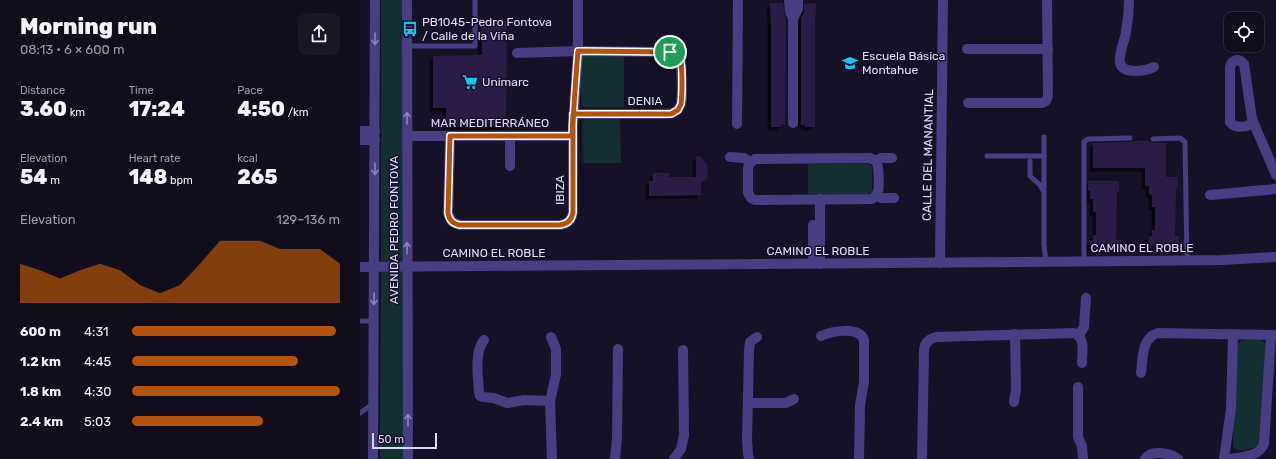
<!DOCTYPE html>
<meta charset="utf-8">
<style>
body{margin:0;font-family:Rubik,sans-serif;background:#1a1626;color:#f1f3f6;height:100vh;display:flex;flex-direction:column;font-size:15px;white-space:nowrap}
*{box-sizing:border-box;margin:0}
p{font-size:13px;color:#9c9ca4}
.icon{flex:none;width:22px;height:22px;fill:none;stroke:currentColor;stroke-width:2;stroke-linecap:round;stroke-linejoin:round}
.map{position:relative;flex:1;overflow:hidden}
.sheet{display:flex;flex-direction:column;background:#110d1d;width:360px}
.sheet>*{flex:none}
.fabs{position:absolute;left:864px;top:12px;display:grid;gap:8px}
.fabs a{display:grid;place-items:center;width:40px;height:40px;border-radius:8px;background:#110d1d;box-shadow:0 2px 10px #0003,0 0 0 1px #302d3b;font-size:20px}
.scale{position:absolute;left:12px;bottom:10px;width:65px;box-sizing:border-box;padding-left:4px;border:2px solid #e0d9fd;border-top:0;font-size:11px;line-height:14px;white-space:nowrap;color:#e0d9fd;-webkit-text-stroke:3px #171127;paint-order:stroke}
.pin{position:absolute;display:grid;place-items:center;width:34px;height:34px;color:#fff;margin:-17px;border:2px solid #fff;border-radius:50%;box-shadow:0 1px 4px #0007}
.round{display:grid;place-items:center;flex:none;width:42px;height:42px;border-radius:8px;background:#1a1626}
.headline{display:flex;align-items:center;justify-content:space-between;height:68px;padding:0 20px}
h1{font-size:22px;font-weight:800;line-height:30px}
.figures{display:grid;grid-template-columns:repeat(3,1fr);gap:6px;height:68px;padding:4px 20px}
.figures div{display:grid;align-content:center}
.figures b{font-size:20px;font-weight:800}
.figures small{font-size:11px;font-weight:400}
.figures p{font-size:11px}
.chart{height:112px;padding:8px 20px}
.chart p{display:flex;justify-content:space-between}
.chart svg{width:100%;height:72px;margin-top:4px;fill:#b45309;opacity:.7}
ul{padding:0 20px;list-style:none;font-size:13px}
li{display:grid;grid-template-columns:64px 48px 1fr;align-items:center;height:30px}
li i{height:10px;border-radius:5px;background:#b45309}
main{display:flex;flex:1;min-height:0}
.map>svg:first-child{display:block}
</style>
<main>
<section class="sheet">
<div class="headline"><div><h1>Morning run</h1><p>08:13 · 6 × 600 m</p></div><a class="round"><svg class="icon" aria-label="share" viewBox="0 0 24 24"><path d="M12 15V3M7 8l5-5 5 5M5 13v7h14v-7"/></svg></a></div>
<div class="figures">
<div><p>Distance</p><b>3.60<small> km</small></b></div>
<div><p>Time</p><b>17:24</b></div>
<div><p>Pace</p><b>4:50<small> /km</small></b></div>
</div>
<div class="figures">
<div><p>Elevation</p><b>54<small> m</small></b></div>
<div><p>Heart rate</p><b>148<small> bpm</small></b></div>
<div><p>kcal</p><b>265</b></div>
</div>
<div class="chart"><p><span>Elevation</span>129–136 m</p>
<svg viewBox="0 0 160 44" preserveAspectRatio="none"><path d="M0 44V20L10 24L20 29L30 24L40 20L50 24L60 33L70 38L80 33L90 20L100 6L110 6L120 6L130 11L140 11L150 11L160 20V44z"/></svg>
</div>
<ul>
<li><b>600 m</b>4:31<i style="width:98%"></i></li>
<li><b>1.2 km</b>4:45<i style="width:80%"></i></li>
<li><b>1.8 km</b>4:30<i style="width:100%"></i></li>
<li><b>2.4 km</b>5:03<i style="width:63%"></i></li>
</ul>
</section>
<div class="map">
<svg width="916" height="459" viewBox="0 0 916 459">
<defs>
<filter id="shadow"><feDropShadow dx="-3.5" dy="3.5" stdDeviation="0" flood-color="#0009"/></filter>
</defs>
<rect width="100%" height="100%" fill="#171127"/>
<g fill="#142f31">
<polygon points="21,0 44,0 45,262 21,263"/>
<rect x="221" y="55" width="43" height="52"/>
<polygon points="260,118 261,163 223,163 222,122 226,119"/>
<polygon points="448,164 509,164 512,167 512,191 508,194 448,194"/>
<polygon points="45,271 45,459 20,459 21,272"/>
<path d="M884,340H901L906,344L902,434C901,437 901,441 899,443C895,450 880,452 874,448L873,445L877,347L879,342Z"/>
</g>
<g fill="#2a1e47" filter="url(#shadow)">
<polygon points="410,3 423,3 424,13 426,18 425,124 421,125 421,127 411,127 411,26"/>
<polygon points="456,3 455,25 455,127 445,127 445,125 441,125 441,18 444,12 444,4"/>
<polygon points="121,21 147,21 146,126 86,126 86,108 73,108 73,56 122,55"/>
<polygon points="773,141 789,141 793,143 806,143 806,177 818,177 818,188 816,188 815,236 819,236 819,246 788,245 789,236 792,236 792,230 795,230 795,207 792,207 792,195 789,194 789,186 785,186 785,168 733,168 733,143 770,142"/>
<polygon points="336,156 340,156 347,165 348,178 341,183 341,195 289,196 289,181 293,181 293,173 309,173 309,177 336,177"/>
<polygon points="728,181 759,181 759,192 757,192 756,240 761,240 761,250 730,250 730,241 733,241 733,235 736,235 736,212 733,212 733,199 730,199 730,191 728,191"/>
</g>
<g fill="none" stroke-linecap="round" stroke-linejoin="round">
<g stroke="#473e84" stroke-width="5">
<polyline points="47,46 115,46 115,0"/>
<polyline points="684,137 684,245 686,262"/>
<polyline points="793,139 820,138 825,142 827,261"/>
<polyline points="627,156 684,156"/>
<polyline points="670,161 670,176 680,185 684,192"/>
<polyline points="724,261 724,142 728,139 770,138"/>
<polyline points="0,321 14,321"/>
<polyline points="0,413 13,404"/>
</g>
<g stroke="#473e84" stroke-width="10">
<polyline points="429,0 430,12 433,18"/>
<path d="M769,0C769,11 768,21 766,32C765,40 758,55 760,63C763,75 786,71 794,67"/>
<polyline points="607,49 688,49"/>
<path d="M157,53L218,51L310,52C316,53 320,56 321,62C321,72 324,99 320,106C317,112 313,114 307,114H213"/>
<polyline points="608,103 682,103 686,101 688,96 687,0"/>
<polyline points="433,123 433,18 438,9 438,0"/>
<polyline points="377,124 378,0"/>
<path d="M894,124C886,126 876,130 870,122V67C872,59 879,58 884,64L892,119L916,175"/>
<polyline points="0,131 15,131"/>
<polyline points="47,136 212,136"/>
<path d="M90,136L88,213L92,222L100,225H200C208,224 212,220 213,212V125L218,51V0"/>
<polyline points="150,136 150,166"/>
<polyline points="0,140 15,140"/>
<polyline points="370,157 384,158 391,162"/>
<path d="M510,158L516,161C519,166 520,189 517,194C515,197 514,197 512,199L395,200L391,198L388,193V169L389,164L395,159Z"/>
<polyline points="516,161 521,158 532,158"/>
<polyline points="516,195 521,198 534,198"/>
<polyline points="850,195 916,189"/>
<polyline points="460,199 460,264"/>
<polyline points="453,225 453,264"/>
<polyline points="580,263 583,0"/>
<polyline points="0,267 776,261 862,260 916,257"/>
<polyline points="719,335 724,327 726,298"/>
<path d="M461,336C472,331 499,326 504,340V382L500,405L499,459"/>
<polyline points="191,337 196,349 196,375 190,401 192,459"/>
<path d="M124,340C114,352 118,377 119,392L120,396L123,397L134,398L147,403L164,400L190,401"/>
<path d="M781,373C783,359 781,338 798,333L916,335"/>
<polyline points="718,387 718,437 722,446 723,459"/>
<polyline points="654,402 656,389 655,334"/>
<polyline points="388,403 426,403 434,399"/>
<polyline points="255,459 257,438 258,349"/>
<polyline points="314,459 321,449 324,435 323,350"/>
<polyline points="389,459 388,454 387,440 389,350 390,342 397,337"/>
<path d="M562,459L564,351C564,343 569,339 576,337L714,333C726,338 722,352 722,363"/>
<path d="M785,459C791,449 810,453 818,459"/>
<polyline points="864,459 871,409 873,335"/>
<path d="M869,459C882,457 898,457 904,444L911,335"/>
</g>
<g stroke="#473e84" stroke-width="10">
<polyline points="47,0 48,459"/>
<polyline points="13,459 15,0"/>
</g>
</g>
<defs><path id="oneway-shaft" d="M-6 0H5M1.5-3L5.5 0L1.5 3" fill="none" stroke-width="1.6" stroke-linecap="round" stroke-linejoin="round"/></defs>
<g stroke="#8c84ba">
<use href="#oneway-shaft" transform="translate(15 39) rotate(90)"/>
<use href="#oneway-shaft" transform="translate(47 118) rotate(-90)"/>
<use href="#oneway-shaft" transform="translate(15 169) rotate(90)"/>
<use href="#oneway-shaft" transform="translate(47 248) rotate(-90)"/>
<use href="#oneway-shaft" transform="translate(14 299) rotate(91)"/>
<use href="#oneway-shaft" transform="translate(48 420) rotate(-90)"/>
</g>
<g fill="none" stroke-linecap="round" stroke-linejoin="round">
<defs>
<path id="route" d="M310,52L218,51C216,76 214,101 213,125V212C212,220 208,224 200,225H100C93,224 89,220 88,213L90,136H212L213,114H311L318,110L321,104C322,97 323,65 320,59C318,54 314,53 310,52"/>
</defs>
<use href="#route" stroke="#fff" stroke-width="8"/>
<use href="#route" stroke="#b45309" stroke-width="5"/>
</g>
<defs>
<symbol id="bus-bare" viewBox="-9 -9 18 18"><path d="M-5-6H5V4H4V6H2V4H-2V6H-4V4H-5ZM-3.5-4V0h7V-4ZM-3.5 1.2v1.5H-2V1.2ZM2 1.2v1.5H3.5V1.2Z" fill="#0dcaf5" stroke="#171127" stroke-width="2.5" paint-order="stroke"/></symbol>
<symbol id="school-bare" viewBox="-9 -9 18 18"><path d="M0-5L7-2L0 1L-7-2ZM-4 1L0 2.5L4 1V4Q0 6-4 4Z" fill="#0dcaf5" stroke="#171127" stroke-width="2.5" paint-order="stroke"/></symbol>
<symbol id="supermarket-bare" viewBox="-9 -9 18 18"><path d="M-6-5.5h2.5l.6 2H6L4.5 2H-2.5L-4.4-4H-6ZM-1.5 3.2a1.3 1.3 0 1 0 .1 0ZM3 3.2a1.3 1.3 0 1 0 .1 0Z" fill="#0dcaf5" stroke="#171127" stroke-width="2.5" paint-order="stroke"/></symbol>
</defs>
<g fill-rule="evenodd">
<use href="#bus-bare" x="39" y="18" width="22" height="22"/>
<use href="#school-bare" x="479" y="52" width="22" height="22"/>
<use href="#supermarket-bare" x="99" y="71" width="22" height="22"/>
</g>
<g text-anchor="middle" stroke-width="3" stroke-linejoin="round" paint-order="stroke">
<g font-size="12" fill="#e0d9fd" stroke="#171127" text-anchor="start">
<text x="62" y="26">PB1045-Pedro Fontova<tspan x="62" dy="14">/ Calle de la Viña</tspan></text>
<text x="502" y="60">Escuela Básica<tspan x="502" dy="14">Montahue</tspan></text>
<text x="122" y="86">Unimarc</text>
</g>
<g font-size="12" fill="#e0d9fd" stroke="#171127">
<text x="285" y="105">DENIA</text>
<text x="130" y="127">MAR MEDITERRÁNEO</text>
<text transform="translate(568 155) rotate(-89)" y="4">CALLE DEL MANANTIAL</text>
<text transform="translate(200 190) rotate(-90)" y="4">IBIZA</text>
<text transform="translate(34 230) rotate(-90)" y="4">AVENIDA PEDRO FONTOVA</text>
<text x="782" y="252">CAMINO EL ROBLE</text>
<text x="458" y="255">CAMINO EL ROBLE</text>
<text x="134" y="257">CAMINO EL ROBLE</text>
</g>
</g>
</svg>
<div class="fabs">
<a><svg class="icon" aria-label="locate" viewBox="0 0 24 24"><circle cx="12" cy="12" r="6"/><path d="M12 2v4M12 18v4M2 12h4M18 12h4"/></svg></a>
</div>
<div class="scale">50 m</div>
<div class="pin" style="left:310px;top:52px;background:#1e9e55"><svg class="icon" aria-label="arrive" viewBox="0 0 24 24"><path d="M6 21V4h12l-3 4 3 4H6"/></svg></div>
</div>
</main>
